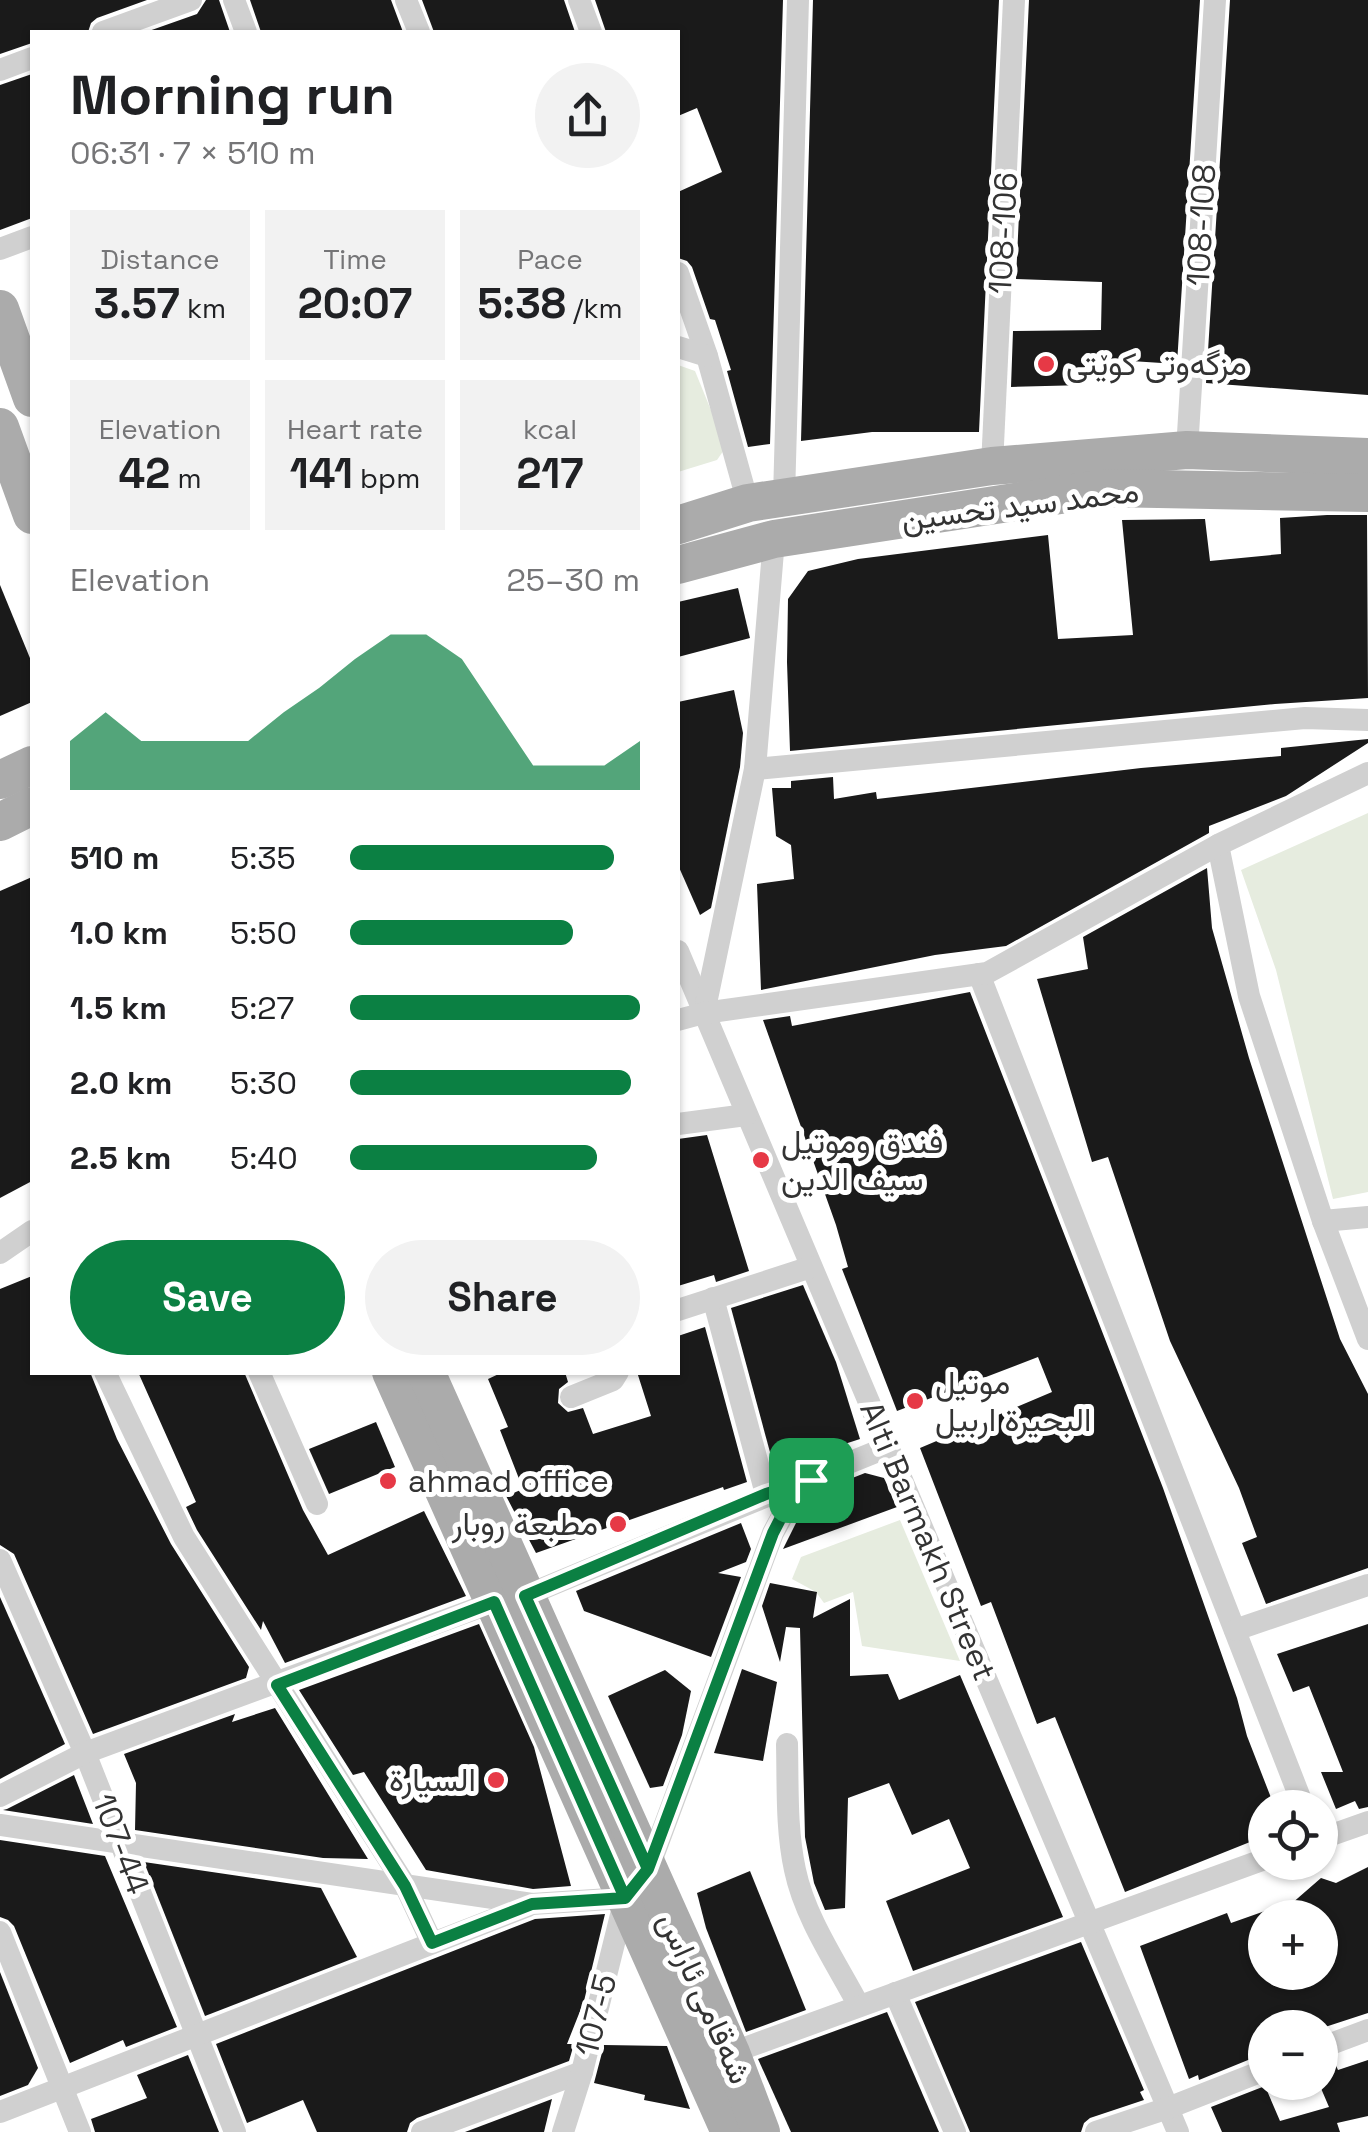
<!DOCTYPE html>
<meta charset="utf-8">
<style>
body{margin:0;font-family:"Space Grotesk",Vazirmatn,sans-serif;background:#f2f2f2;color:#202124;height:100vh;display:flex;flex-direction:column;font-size:38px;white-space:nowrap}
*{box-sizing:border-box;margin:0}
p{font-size:32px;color:#757577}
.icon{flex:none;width:55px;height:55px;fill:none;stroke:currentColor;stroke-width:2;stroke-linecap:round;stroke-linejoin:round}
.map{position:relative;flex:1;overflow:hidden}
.drawer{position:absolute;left:30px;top:30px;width:650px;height:1345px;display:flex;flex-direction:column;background:#fff;border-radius:0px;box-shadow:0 2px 8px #0004}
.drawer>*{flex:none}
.buttons{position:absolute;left:1248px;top:1790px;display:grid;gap:20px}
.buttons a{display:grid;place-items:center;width:90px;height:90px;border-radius:50%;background:#fff;box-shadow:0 2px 8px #0004;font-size:50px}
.pin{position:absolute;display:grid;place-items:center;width:85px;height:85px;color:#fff;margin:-42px;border-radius:20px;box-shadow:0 5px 15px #0006}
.round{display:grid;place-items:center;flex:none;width:105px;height:105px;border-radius:52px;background:#f2f2f2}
.headline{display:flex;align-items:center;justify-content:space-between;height:170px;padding:0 40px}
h1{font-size:55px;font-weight:700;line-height:75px}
.metrics{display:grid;grid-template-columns:repeat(3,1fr);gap:15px;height:170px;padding:10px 40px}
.metrics div{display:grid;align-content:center;border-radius:0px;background:#f2f2f2;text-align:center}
.metrics b{font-size:42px;font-weight:700}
.metrics small{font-size:28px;font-weight:400}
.metrics p{font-size:28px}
.chart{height:280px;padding:20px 40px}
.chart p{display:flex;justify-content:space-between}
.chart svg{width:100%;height:180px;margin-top:10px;fill:#0b8043;opacity:.7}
.action{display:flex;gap:20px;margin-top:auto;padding:20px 40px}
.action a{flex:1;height:115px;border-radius:60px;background:#0b8043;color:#fff;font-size:40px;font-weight:700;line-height:115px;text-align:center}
.action a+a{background:#f2f2f2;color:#202124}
ul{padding:0 40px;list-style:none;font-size:32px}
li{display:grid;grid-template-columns:160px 120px 1fr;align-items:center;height:75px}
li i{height:25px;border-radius:12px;background:#0b8043}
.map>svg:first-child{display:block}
</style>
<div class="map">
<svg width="1368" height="2132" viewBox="0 0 1368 2132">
<rect width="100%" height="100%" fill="#fff"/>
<g fill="#e6ecdf">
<polygon points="678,365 695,371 726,447 717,460 678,472"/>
<polygon points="1368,813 1368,1192 1333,1199 1276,970 1241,870"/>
<polygon points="900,1520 960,1661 862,1646 853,1592 824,1603 816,1592 792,1579 801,1557"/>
</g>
<g fill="#1a1a1a">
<polygon points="0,0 147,0 97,18 91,23 88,32 32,32 32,43 0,54"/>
<polygon points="206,0 219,0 230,32 146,32 197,14"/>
<polygon points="250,0 391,0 403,32 261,32"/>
<polygon points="422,0 564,0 575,32 434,32"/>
<polygon points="595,0 783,0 770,444 748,447 727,371 731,370 715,320 710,319 692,267 687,261 678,258 678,192 722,172 697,108 678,116 678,32 606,32"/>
<polygon points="813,0 999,0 979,432 872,432 801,441"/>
<polygon points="1029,0 1200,0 1177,364 1085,358 1085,385 1011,387 1013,331 1101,330 1102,282 1016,279"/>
<polygon points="1230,0 1368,0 1368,395 1206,383"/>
<polygon points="32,74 32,218 0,230 0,85"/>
<polygon points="1327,515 1367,515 1368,698 1275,704 790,751 787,662 788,599 808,571 858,559 1048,535 1058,639 1133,635 1122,520 1205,519 1210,561 1281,554 1280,518"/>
<polygon points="0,585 32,663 32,702 0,716"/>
<polygon points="738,588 750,638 678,657 678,602"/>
<polygon points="734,690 743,733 740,767 711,908 700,915 678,865 678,702"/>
<polygon points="1368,739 1368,743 1286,796 1209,826 1209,833 1006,946 935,955 761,990 757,884 794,879 791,845 776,836 772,788 791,788 791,781 833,777 834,799 876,792 877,799 1141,768 1281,756 1281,748"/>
<polygon points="1207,868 1212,928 1249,1058 1340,1339 1368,1394 1368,1568 1266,1604 1242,1543 1257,1537 1239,1488 1170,1341 1108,1157 1092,1162 1037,979 1088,969 1083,937"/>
<polygon points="32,877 32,1181 0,1198 0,891"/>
<polygon points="970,992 1163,1488 1237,1698 1247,1736 1275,1808 1265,1808 1265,1836 1125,1892 1055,1717 1037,1724 991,1602 981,1606 920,1448 1052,1392 1038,1357 897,1411 842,1269 848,1267 836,1225 763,1020 790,1016 792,1026"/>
<polygon points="707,1135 749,1271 716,1282 714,1275 678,1286 678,1139"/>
<polygon points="32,1276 32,1372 90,1372 117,1439 171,1544 249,1667 246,1678 93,1734 14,1554 0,1545 0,1289"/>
<polygon points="803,1285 836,1362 860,1439 774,1467 731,1308"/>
<polygon points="705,1327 747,1482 724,1490 723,1487 536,1553 506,1496 523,1489 500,1430 508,1427 488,1379 503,1372 565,1372 568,1382 559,1389 558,1403 568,1412 583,1408 593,1434 651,1416 637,1372 678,1372 678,1336"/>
<polygon points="138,1372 244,1372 303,1510 328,1555 424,1511 466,1596 285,1663 263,1621 261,1630 197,1530 186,1507 196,1502"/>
<polygon points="376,1422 395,1467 329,1494 309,1449"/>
<polygon points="865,1473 884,1478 897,1507 783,1549 803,1509 822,1490"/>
<polygon points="741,1523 751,1549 746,1562 718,1573 741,1577 711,1657 584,1611 576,1591"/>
<polygon points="770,1583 817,1592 813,1618 850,1599 850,1676 888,1674 899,1700 960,1675 1063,1917 913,1971 886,1901 970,1868 949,1819 912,1835 889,1783 848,1798 845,1908 825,1910 814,1883 805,1837 800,1628 786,1627 780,1662 762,1606"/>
<polygon points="0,1597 65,1744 0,1779"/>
<polygon points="479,1624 534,1747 571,1886 533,1889 426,1870 364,1772 353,1775 299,1690"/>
<polygon points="1368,1624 1368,1807 1359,1809 1355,1801 1336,1809 1321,1772 1343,1772 1309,1686 1293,1692 1277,1654"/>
<polygon points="742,1669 777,1682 763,1761 714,1753"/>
<polygon points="665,1670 691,1691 682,1735 663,1786 650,1788 608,1696"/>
<polygon points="275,1708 368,1859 323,1858 135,1830 136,1783 124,1754 235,1714 232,1722"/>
<polygon points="74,1775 93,1824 3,1810 7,1809"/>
<polygon points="0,1840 105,1856 177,2027 126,2047 123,2040 70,2063 14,1926 8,1920 0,1917"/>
<polygon points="144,1862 321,1888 357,1957 205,2016"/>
<polygon points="1368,1867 1368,2013 1322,2028 1265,2028 1265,2050 1252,2055 1253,2058 1199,2080 1198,2075 1189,2079 1140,1946 1227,1913 1231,1923 1265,1911 1265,1972 1320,1972 1320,1918 1275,1918 1321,1878 1336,1883"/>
<polygon points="750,1871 806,2010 746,2032 706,1928 697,1893"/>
<polygon points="605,1914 584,2001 567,2044 574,2044 569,2061 417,2118 410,2123 407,2132 317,2132 303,2100 247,2123 216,2044 535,1919"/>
<polygon points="1081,1942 1144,2090 1140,2092 1144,2100 1090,2118 1084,2123 1081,2132 970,2132 915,2002"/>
<polygon points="0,1972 38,2068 28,2085 0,2096"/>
<polygon points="887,2012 939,2132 791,2132 758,2059"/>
<polygon points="604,2045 667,2046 690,2109 644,2100 645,2095 594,2083"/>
<polygon points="188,2055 219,2132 95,2132 91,2119 147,2098 137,2075"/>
<polygon points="1333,2059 1338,2070 1368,2060 1368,2116 1337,2123 1340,2132 1222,2132 1211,2107 1265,2086 1280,2121 1329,2107 1320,2086 1320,2063"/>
<polygon points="552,2099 544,2132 465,2132"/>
</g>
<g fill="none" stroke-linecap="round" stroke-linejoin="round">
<g stroke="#d0d0d0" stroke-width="22">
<polyline points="234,0 246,32"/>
<polyline points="406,0 419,32"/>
<polyline points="579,0 591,32"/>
<polyline points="103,32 191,0"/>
<polyline points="0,70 32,58"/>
<polyline points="0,249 32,237"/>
<polyline points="678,273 707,356 748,503"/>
<polyline points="678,347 707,356"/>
<polyline points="1187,450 1215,0"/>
<polyline points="992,466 1014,0"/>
<polyline points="784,497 798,0"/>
<polyline points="755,769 1305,718 1368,720"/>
<polyline points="1218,845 1249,996 1323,1221 1368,1339"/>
<polyline points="678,951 1178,2132"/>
<polyline points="979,974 1304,1808"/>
<polyline points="704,1013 755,769 774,539"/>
<polyline points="678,1020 704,1013 987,973 1218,845 1368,773"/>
<polyline points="678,1124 746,1115"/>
<polyline points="1323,1221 1368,1217"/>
<polyline points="0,1253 32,1231"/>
<polyline points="713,1298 766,1494"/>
<polyline points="678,1310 811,1267"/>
<polyline points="105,1372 184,1537 405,1885 432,1943"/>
<polyline points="259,1372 317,1504"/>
<polyline points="571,1397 613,1380 618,1372"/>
<polyline points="0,1560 85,1753 235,2132"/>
<path d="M525,1596C646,1545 767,1496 888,1447"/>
<polyline points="1235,1630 1368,1585"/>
<path d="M787,1744C788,1786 786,1829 795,1870C805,1918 837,1964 859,2006"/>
<polyline points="0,1796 85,1753 494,1602"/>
<polyline points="0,1825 532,1904 625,1898"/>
<polyline points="1320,1839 1368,1822"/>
<polyline points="648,1870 773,1533 791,1500 811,1480"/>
<polyline points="0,1932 80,2132"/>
<polyline points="895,1993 955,2132"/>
<polyline points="1320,2048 1368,2030"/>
<polyline points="731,2053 1265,1859"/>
<polyline points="0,2112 528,1906"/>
<polyline points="422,2132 582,2072"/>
<polyline points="563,2132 582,2072 625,1899"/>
<polyline points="1096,2132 1168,2108 1265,2070"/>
</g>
<g stroke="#ababab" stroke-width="38">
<polyline points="0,309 32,398"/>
<polyline points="0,427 32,515"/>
<polyline points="678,525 748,503 992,466 1187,450 1368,457"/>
<polyline points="678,565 774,539 1106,488 1368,493"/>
<polyline points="0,780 32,765"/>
<polyline points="0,822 32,806"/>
<polyline points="391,1372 730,2132"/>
<polyline points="426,1372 731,2053 761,2132"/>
</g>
</g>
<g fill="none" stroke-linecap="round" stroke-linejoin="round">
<defs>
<polyline id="route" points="811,1480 790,1500 773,1533 648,1869 625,1898 494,1602 277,1685 405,1886 432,1943 532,1904 625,1898 648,1869 525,1596 766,1494 811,1480"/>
</defs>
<use href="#route" stroke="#fff" stroke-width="20"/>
<use href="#route" stroke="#0b8043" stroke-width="12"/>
</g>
<g fill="#e63946" stroke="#fff" stroke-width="4">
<circle cx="1046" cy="364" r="10"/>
<circle cx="761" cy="1160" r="10"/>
<circle cx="915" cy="1401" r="10"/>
<circle cx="388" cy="1481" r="10"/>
<circle cx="618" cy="1524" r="10"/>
<circle cx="496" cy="1780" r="10"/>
</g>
<g text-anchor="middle" stroke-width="10" stroke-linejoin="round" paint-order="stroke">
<g font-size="32" fill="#333" stroke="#fff">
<text transform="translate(1201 225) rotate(-87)" y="11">108-108</text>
<text transform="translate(1003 233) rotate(-87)" y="11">108-106</text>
<text transform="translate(1020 505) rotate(-7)" y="11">محمد سید تحسین</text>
<text transform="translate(928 1541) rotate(67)" y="11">Alti Barmakh Street</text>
<text transform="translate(121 1844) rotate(69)" y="11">107-44</text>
<text transform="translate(705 1998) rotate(66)" y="11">شەقامی ئاراس</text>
<text transform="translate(596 2015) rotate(-76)" y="11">107-5</text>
</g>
<g font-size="32" fill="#333" stroke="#fff" text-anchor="start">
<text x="1066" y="375">مزگەوتی کوێتی</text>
<text x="781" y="1153">فندق وموتيل<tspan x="781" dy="37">سيف الدين</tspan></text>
<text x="935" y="1394">موتيل<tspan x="935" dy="37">البحيرة اربيل</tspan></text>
<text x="408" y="1492">ahmad office</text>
<text x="598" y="1535" text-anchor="end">مطبعة روبار</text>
<text x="476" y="1791" text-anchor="end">السيارة</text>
</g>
</g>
</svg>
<div class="buttons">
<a><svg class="icon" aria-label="locate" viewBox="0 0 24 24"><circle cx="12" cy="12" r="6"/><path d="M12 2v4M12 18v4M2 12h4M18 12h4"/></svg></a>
<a>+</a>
<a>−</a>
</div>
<div class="pin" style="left:811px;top:1480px;background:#1e9e55"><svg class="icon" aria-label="arrive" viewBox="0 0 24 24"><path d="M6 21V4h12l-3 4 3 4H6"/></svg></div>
<section class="drawer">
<div class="headline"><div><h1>Morning run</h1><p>06:31 · 7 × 510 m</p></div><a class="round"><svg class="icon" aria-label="share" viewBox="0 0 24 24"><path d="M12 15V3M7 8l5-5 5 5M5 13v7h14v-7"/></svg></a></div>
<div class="metrics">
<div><p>Distance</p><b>3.57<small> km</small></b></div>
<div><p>Time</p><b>20:07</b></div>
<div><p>Pace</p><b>5:38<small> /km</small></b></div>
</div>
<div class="metrics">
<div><p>Elevation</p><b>42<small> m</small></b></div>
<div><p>Heart rate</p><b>141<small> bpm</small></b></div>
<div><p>kcal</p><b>217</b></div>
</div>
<div class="chart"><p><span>Elevation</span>25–30 m</p>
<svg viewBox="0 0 160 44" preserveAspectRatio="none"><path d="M0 44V32L10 25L20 32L30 32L40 32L50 32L60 25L70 19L80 12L90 6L100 6L110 12L120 25L130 38L140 38L150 38L160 32V44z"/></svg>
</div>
<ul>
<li><b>510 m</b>5:35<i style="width:91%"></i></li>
<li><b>1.0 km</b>5:50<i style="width:77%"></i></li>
<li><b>1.5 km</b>5:27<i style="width:100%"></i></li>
<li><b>2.0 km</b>5:30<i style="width:97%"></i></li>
<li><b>2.5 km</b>5:40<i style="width:85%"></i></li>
</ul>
<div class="action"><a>Save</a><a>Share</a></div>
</section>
</div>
